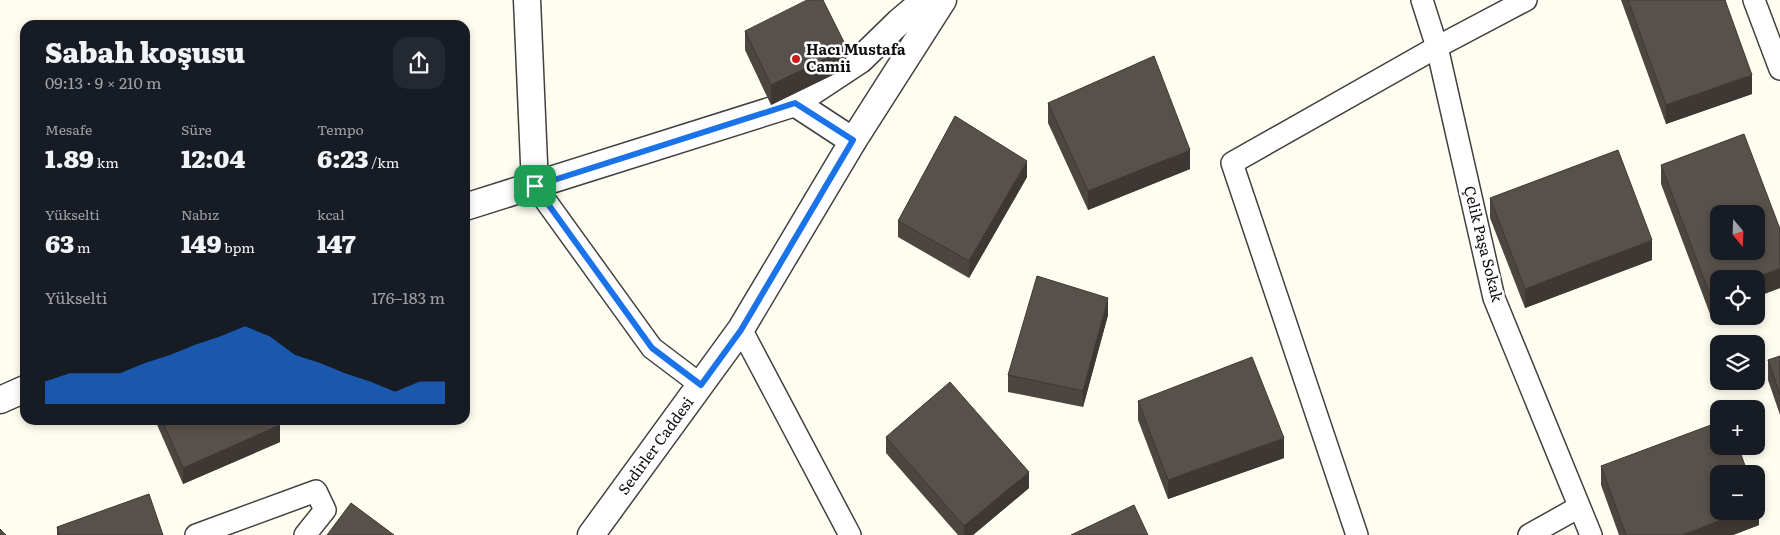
<!DOCTYPE html>
<html lang="tr">
<meta charset="utf-8">
<style>
body{margin:0;font-family:Literata,serif;background:#242831;color:#f1f3f6;height:100vh;display:flex;flex-direction:column;font-size:19px;white-space:nowrap}
*{box-sizing:border-box;margin:0}
p{font-size:16px;color:#9ea1a6}
.icon{flex:none;width:28px;height:28px;fill:none;stroke:currentColor;stroke-width:2;stroke-linecap:round;stroke-linejoin:round}
.map{position:relative;flex:1;overflow:hidden}
.panel{position:absolute;left:20px;top:20px;width:450px;height:405px;display:flex;flex-direction:column;background:#171b24;border-radius:15px;box-shadow:0 2px 8px #0003}
.panel>*{flex:none}
.needle{width:32px;rotate:161deg}
.fabs{position:absolute;left:1710px;top:205px;display:grid;gap:10px}
.fabs a{display:grid;place-items:center;width:55px;height:55px;border-radius:10px;background:#171b24;box-shadow:0 2px 8px #0003;font-size:25px}
.pin{position:absolute;display:grid;place-items:center;width:42px;height:42px;color:#fff;margin:-21px;border-radius:10px;box-shadow:0 2px 8px #0006}
.round{display:grid;place-items:center;flex:none;width:52px;height:52px;border-radius:15px;background:#242831}
.summary{display:flex;align-items:center;justify-content:space-between;height:85px;padding:0 25px}
h1{font-size:28px;font-weight:800;line-height:38px}
.figures{display:grid;grid-template-columns:repeat(3,1fr);gap:8px;height:85px;padding:5px 25px}
.figures div{display:grid;align-content:center}
.figures b{font-size:25px;font-weight:800}
.figures small{font-size:14px;font-weight:400}
.figures p{font-size:14px}
.chart{height:140px;padding:10px 25px}
.chart p{display:flex;justify-content:space-between}
.chart svg{width:100%;height:90px;margin-top:5px;fill:#1a73e8;opacity:.7}
.map>svg:first-child{display:block}
</style>
<div class="map">
<svg width="1780" height="535" viewBox="0 0 1780 535">
<rect width="100%" height="100%" fill="#fffdf0"/>
<g fill="none" stroke-linecap="round" stroke-linejoin="round">
<defs>
<g id="minor">
<polyline points="1422,0 1437,47 1494,298 1591,535"/>
<polyline points="1754,0 1780,69"/>
<polyline points="535,186 652,348 701,385"/>
<polyline points="741,329 850,535"/>
<polyline points="196,535 316,491 325,510 305,535"/>
<polyline points="1357,535 1232,163 1437,47 1526,0"/>
<polyline points="1529,535 1579,507"/>
</g>
<g id="tertiary">
<polyline points="527,0 535,186"/>
<polyline points="795,103 853,141"/>
<polyline points="465,207 795,103 860,60 899,22 925,0"/>
<polyline points="0,400 25,389"/>
<polyline points="591,535 741,329 853,141 943,0"/>
</g>
</defs>
<use href="#minor" stroke="#414141" stroke-width="24"/>
<use href="#tertiary" stroke="#414141" stroke-width="29"/>
<use href="#minor" stroke="#fff" stroke-width="21"/>
<use href="#tertiary" stroke="#fff" stroke-width="26"/>
</g>
<g fill="#4c4540">
<polygon points="1621,0 1725,0 1752,94 1666,124"/>
<polygon points="745,31 847,68 771,105 745,50"/>
<polygon points="1048,103 1190,169 1088,210 1048,123"/>
<polygon points="1661,165 1780,288 1756,297 1756,279 1719,279 1719,311 1710,314 1661,184"/>
<polygon points="1027,177 969,278 898,237 898,221"/>
<polygon points="1490,198 1652,260 1525,308 1490,218"/>
<polygon points="1108,315 1083,407 1008,392 1008,375"/>
<polygon points="1780,356 1780,415 1768,380 1768,360"/>
<polygon points="1138,401 1284,458 1168,499 1138,420"/>
<polygon points="155,420 277,420 280,442 183,484"/>
<polygon points="886,437 1029,488 973,535 958,535 886,453"/>
<polygon points="1601,466 1759,525 1733,535 1619,535 1601,485"/>
<polygon points="57,527 163,535 57,535"/>
</g>
<g fill="#3e3834">
<polygon points="847,48 847,68 771,105 771,85"/>
<polygon points="1752,75 1752,94 1666,124 1666,105"/>
<polygon points="1190,150 1190,169 1088,210 1088,191"/>
<polygon points="1027,161 1027,177 969,278 969,261"/>
<polygon points="1652,240 1652,260 1525,308 1525,289"/>
<polygon points="1780,268 1780,288 1756,297 1756,279 1752,279"/>
<polygon points="1719,291 1719,311 1710,314 1710,295"/>
<polygon points="1108,298 1108,315 1083,407 1083,391"/>
<polygon points="280,425 280,442 183,484 183,468"/>
<polygon points="1284,438 1284,458 1168,499 1168,480"/>
<polygon points="1029,472 1029,488 973,535 964,535 964,526"/>
<polygon points="1759,506 1759,525 1733,535 1683,535 1744,511 1756,511 1756,507"/>
</g>
<g fill="#58504a" stroke="#3e3834" fill-rule="evenodd">
<polygon points="807,0 823,0 847,48 771,85 745,31"/>
<polygon points="1628,0 1725,0 1752,75 1666,105"/>
<polygon points="1154,56 1190,150 1088,191 1048,103"/>
<polygon points="955,116 1027,161 969,261 898,221"/>
<path d="M1744,134L1780,229V268L1752,279H1719V291L1710,295L1661,165ZM1719,214H1756V251H1719Z"/>
<polygon points="1618,150 1652,240 1525,289 1490,198"/>
<polygon points="1037,276 1108,298 1083,391 1008,375"/>
<polygon points="1780,356 1780,395 1768,360"/>
<polygon points="1252,357 1284,438 1168,480 1138,401"/>
<polygon points="950,382 1029,472 964,526 886,437"/>
<polygon points="162,420 277,420 280,425 183,468"/>
<polygon points="1719,422 1719,446 1738,446 1748,474 1719,474 1719,511 1744,511 1683,535 1626,535 1601,466"/>
<polygon points="149,494 163,535 59,535 57,527"/>
<polygon points="1756,497 1759,506 1756,507"/>
<polygon points="351,503 394,535 327,535"/>
<polygon points="1134,505 1148,535 1071,535"/>
<polygon points="0,529 6,535 0,535"/>
</g>
<g fill="none" stroke-linecap="round" stroke-linejoin="round">
<defs>
<polygon id="route" points="795,103 853,140 741,330 701,385 652,348 535,186"/>
</defs>
<use href="#route" stroke="#fff" stroke-width="10"/>
<use href="#route" stroke="#1a73e8" stroke-width="6"/>
</g>
<circle fill="#c81d1d" stroke="#fff" stroke-width="2" cx="796" cy="59" r="5"/>
<g text-anchor="middle" stroke-width="5" stroke-linejoin="round" paint-order="stroke">
<g font-size="15" font-weight="bold" fill="#0e0e0e" stroke="#fff" text-anchor="start">
<text x="806" y="55">Hacı Mustafa<tspan x="806" dy="17">Camii</tspan></text>
</g>
<g font-size="15" fill="#0e0e0e" stroke="#fff">
<text transform="translate(1483 244) rotate(76)" y="5">Çelik Paşa Sokak</text>
<text transform="translate(656 446) rotate(-54)" y="5">Sedirler Caddesi</text>
</g>
</g>
</svg>
<div class="fabs">
<a><svg class="needle" viewBox="-14 -14 28 28"><path d="M0-13l5 13h-10z" fill="#e53935"/><path d="M0 13l5-13h-10z" fill="#9ea1a6"/></svg></a>
<a><svg class="icon" aria-label="locate" viewBox="0 0 24 24"><circle cx="12" cy="12" r="6"/><path d="M12 2v4M12 18v4M2 12h4M18 12h4"/></svg></a>
<a><svg class="icon" aria-label="layers" viewBox="0 0 24 24"><path d="M12 4l9 5-9 5-9-5zM3 14l9 5 9-5"/></svg></a>
<a>+</a>
<a>−</a>
</div>
<div class="pin" style="left:535px;top:186px;background:#1e9e55"><svg class="icon" aria-label="arrive" viewBox="0 0 24 24"><path d="M6 21V4h12l-3 4 3 4H6"/></svg></div>
<section class="panel">
<div class="summary"><div><h1>Sabah koşusu</h1><p>09:13 · 9 × 210 m</p></div><a class="round"><svg class="icon" aria-label="share" viewBox="0 0 24 24"><path d="M12 15V3M7 8l5-5 5 5M5 13v7h14v-7"/></svg></a></div>
<div class="figures">
<div><p>Mesafe</p><b>1.89<small> km</small></b></div>
<div><p>Süre</p><b>12:04</b></div>
<div><p>Tempo</p><b>6:23<small> /km</small></b></div>
</div>
<div class="figures">
<div><p>Yükselti</p><b>63<small> m</small></b></div>
<div><p>Nabız</p><b>149<small> bpm</small></b></div>
<div><p>kcal</p><b>147</b></div>
</div>
<div class="chart"><p><span>Yükselti</span>176–183 m</p>
<svg viewBox="0 0 160 44" preserveAspectRatio="none"><path d="M0 44V33L10 29L20 29L30 29L40 24L50 20L60 15L70 11L80 6L90 11L100 20L110 24L120 29L130 33L140 38L150 33L160 33V44z"/></svg>
</div>
</section>
</div>
